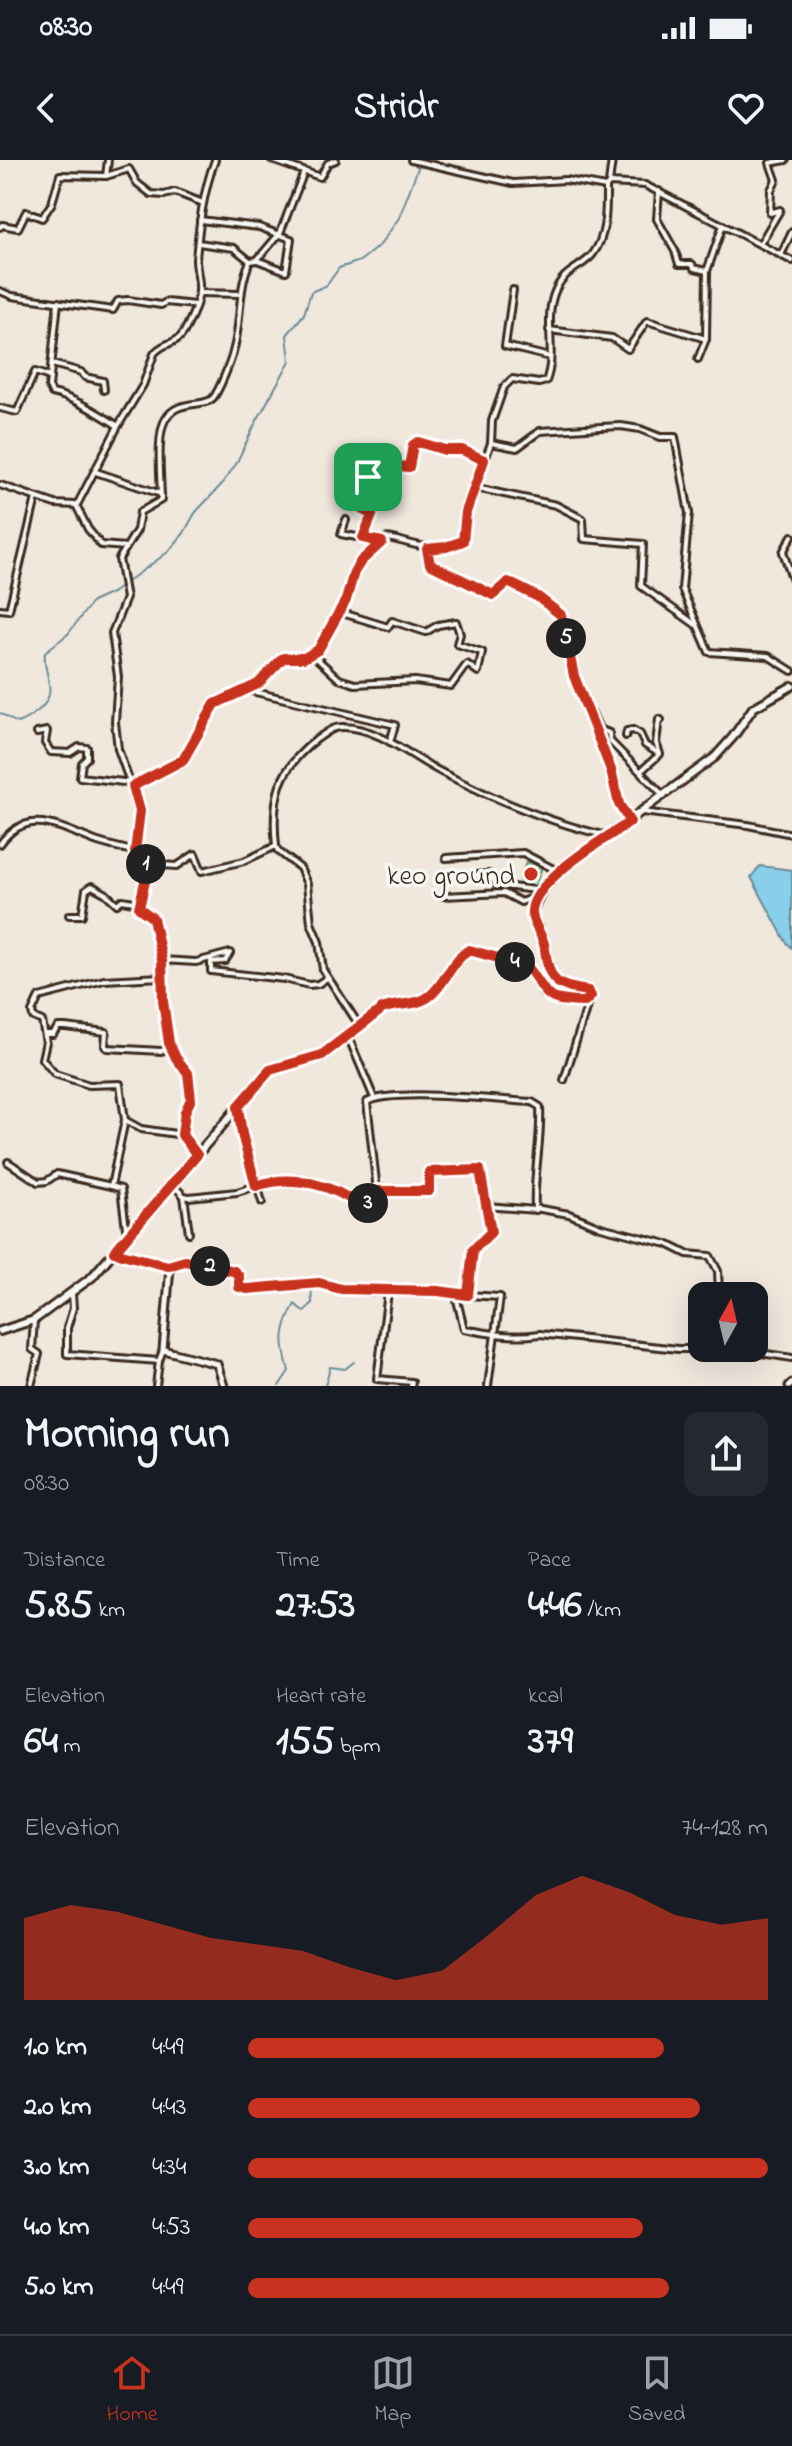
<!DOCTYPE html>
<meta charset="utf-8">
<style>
body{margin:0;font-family:"Indie Flower",sans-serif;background:#242831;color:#f1f3f6;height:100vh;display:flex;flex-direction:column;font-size:30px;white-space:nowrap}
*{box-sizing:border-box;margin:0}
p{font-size:26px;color:#9ea1a6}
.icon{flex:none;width:44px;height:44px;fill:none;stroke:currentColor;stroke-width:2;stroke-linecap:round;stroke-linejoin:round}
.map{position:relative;height:1226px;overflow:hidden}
.sheet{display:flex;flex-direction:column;background:#171b24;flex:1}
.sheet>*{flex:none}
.needle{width:52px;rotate:8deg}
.fabs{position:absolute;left:688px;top:1122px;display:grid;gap:16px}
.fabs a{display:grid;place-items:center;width:80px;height:80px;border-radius:16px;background:#171b24;box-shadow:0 8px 32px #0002;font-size:40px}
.pin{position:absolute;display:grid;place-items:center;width:68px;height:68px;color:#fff;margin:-34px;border-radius:16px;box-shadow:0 4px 12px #0006}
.km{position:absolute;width:40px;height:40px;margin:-20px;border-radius:50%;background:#222;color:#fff;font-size:22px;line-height:40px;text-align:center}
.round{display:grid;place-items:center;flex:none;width:84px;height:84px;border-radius:16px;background:#242831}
.overview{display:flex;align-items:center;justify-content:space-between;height:136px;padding:0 24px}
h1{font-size:44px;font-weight:700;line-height:60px}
.figures{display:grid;grid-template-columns:repeat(3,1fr);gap:12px;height:136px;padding:8px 24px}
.figures div{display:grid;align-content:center}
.figures b{font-size:40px;font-weight:700}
.figures small{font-size:22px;font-weight:400}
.figures p{font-size:22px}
.chart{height:224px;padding:16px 24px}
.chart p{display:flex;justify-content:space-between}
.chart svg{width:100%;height:144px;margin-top:8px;fill:#c8321e;opacity:.7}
ul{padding:0 24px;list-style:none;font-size:26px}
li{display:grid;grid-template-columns:128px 96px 1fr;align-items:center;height:60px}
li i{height:20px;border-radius:10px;background:#c8321e}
.status{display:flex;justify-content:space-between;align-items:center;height:56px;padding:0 40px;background:#171b24;direction:ltr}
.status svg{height:22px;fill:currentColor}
header{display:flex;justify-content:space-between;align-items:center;height:104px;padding:0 24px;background:#171b24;font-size:36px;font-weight:700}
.dock{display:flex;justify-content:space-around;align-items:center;height:112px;border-top:2px solid #363941;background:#171b24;font-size:22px;color:#9ea1a6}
.dock a{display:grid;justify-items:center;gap:4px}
.dock .active{color:#c8321e}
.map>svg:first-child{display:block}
</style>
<div class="status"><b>08:30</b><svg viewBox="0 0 49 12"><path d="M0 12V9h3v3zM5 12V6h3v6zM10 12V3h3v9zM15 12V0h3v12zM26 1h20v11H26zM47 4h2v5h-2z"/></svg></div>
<header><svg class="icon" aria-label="back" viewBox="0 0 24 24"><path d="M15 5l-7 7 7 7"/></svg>Stridr<svg class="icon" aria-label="heart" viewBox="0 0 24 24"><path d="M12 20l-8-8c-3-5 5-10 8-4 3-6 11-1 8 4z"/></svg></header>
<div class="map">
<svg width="792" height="1226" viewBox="0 0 792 1226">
<rect width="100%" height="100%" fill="#f0e7dd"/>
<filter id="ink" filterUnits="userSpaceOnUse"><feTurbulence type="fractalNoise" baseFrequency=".0125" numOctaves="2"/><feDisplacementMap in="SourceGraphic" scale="16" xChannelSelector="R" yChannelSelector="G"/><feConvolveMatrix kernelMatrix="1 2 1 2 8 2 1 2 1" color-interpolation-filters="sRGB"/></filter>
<g filter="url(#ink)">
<polygon fill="#a2eab9" stroke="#6e8a6c" stroke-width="2" points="526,702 542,707 535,726 520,721"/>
<polygon fill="#88cfe9" stroke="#698d98" stroke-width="2" points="760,706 792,710 792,788 786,782 751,717"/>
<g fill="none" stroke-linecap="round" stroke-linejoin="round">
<g stroke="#698d98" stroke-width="2">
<path d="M0,553L17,563C26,560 33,555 40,549C60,530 42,515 45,492L68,474L92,442L112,433L168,392L184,373L195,353L222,324L236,304L255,264L290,201L287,175L304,154L311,132L327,125L339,108L360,101L380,85L399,58L421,0"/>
<polyline points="0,987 1,986"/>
<path d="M279,1226L289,1211C281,1182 280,1171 295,1144L304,1152L312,1143L311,1124L305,1128L284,1127L282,1130"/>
<polyline points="325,1226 330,1207 345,1209 354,1202"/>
</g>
<defs>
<g id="minor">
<polyline points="272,0 320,17 328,3 336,0"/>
<polyline points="411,0 513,23 566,20 606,27 609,23 645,25 792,101"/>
<polyline points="106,16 129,9 137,23 151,34 164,35 175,32 203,43"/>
<polyline points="609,23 612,0"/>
<polyline points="659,31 657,59 675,91 679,104 692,104 694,108 707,111 706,179 698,199"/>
<polyline points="200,60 259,67 291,79 286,111 257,100"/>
<polyline points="0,67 2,65 18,68 26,52 42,58 52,43 60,15 106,16 108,0"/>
<polyline points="198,83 234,88 250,101"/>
<polyline points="760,84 780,50 770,53 771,30 776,20 770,3 786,0"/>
<polyline points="781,95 792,72"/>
<polyline points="707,111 723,65"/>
<polyline points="513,130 505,186 550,197"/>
<polyline points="0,131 12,136 113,150 118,141 128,140 161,145 166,142 195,145"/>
<polyline points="199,133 240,134"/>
<polyline points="549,170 612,178 628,189 647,161 706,179"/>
<polyline points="52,204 81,212 85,217 103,221 104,230"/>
<polyline points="50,217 58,142"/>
<path d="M0,248L17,252L35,212L50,217L49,227L52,233C72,237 100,254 118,266"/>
<polyline points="491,283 517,288 540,271 601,267 621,266 640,269 660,277 675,277 689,353 682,429 709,492 768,496 792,511"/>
<polyline points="96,312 161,334"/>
<path d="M0,325L55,344L76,345L78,343L118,266L143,225L154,194C162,182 177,185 184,172C190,161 198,144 199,131C200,120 196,110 196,99C199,65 203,32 215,0"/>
<polyline points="476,328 556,345 583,359 584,379 643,384 641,426 696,465"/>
<polyline points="76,345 88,369 101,385 126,387"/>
<polyline points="346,360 341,374 382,382"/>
<polyline points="792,376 783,392 792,418"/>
<polyline points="363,378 372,355 363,350 368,317 389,318 397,306 409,307 413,285 418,282 445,290 462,290 484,300"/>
<polyline points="427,389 430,404 493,435 508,422 538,437 561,455 574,516 611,610 619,644 629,660"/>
<polyline points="0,449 9,450 36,338"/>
<polyline points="312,494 339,519 355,524 415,521 451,526 467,504 478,512 482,492 457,484 460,474 456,462 438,465 426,472 392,461 388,467 339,452"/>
<polyline points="251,531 395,565 390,582"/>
<polyline points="588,552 592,553 599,569 609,573 610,581 664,636"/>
<polyline points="37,573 47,571 45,583 51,592 70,593 79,587 87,588 87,598 82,603 80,617 132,623"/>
<polyline points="626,576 627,571 633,570 640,574 645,585 658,593"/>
<polyline points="641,611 660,594 656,583 659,559 661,560"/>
<path d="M133,626L183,600L215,544L258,524L283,498C318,504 323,481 336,457C340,449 345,443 348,434C352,423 353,410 362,400C368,394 378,383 385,379C393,374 432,399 463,381L466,352L491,283L492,261L504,227L512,219L539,223L546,221C557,193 544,162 554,134C564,108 580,110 593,94C607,75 606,50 606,27"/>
<polyline points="642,652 748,665 792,674"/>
<path d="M0,684C28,645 62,669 98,682C110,686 123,688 135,692"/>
<polyline points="446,698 523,693 559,712"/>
<polyline points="146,704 177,706 195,694 202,711 244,701 276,686"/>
<polyline points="440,718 489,714 497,725 542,731"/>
<polyline points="444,736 504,733 521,742 529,739 535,741"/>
<polyline points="69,755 82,755 86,730 92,726 105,733 117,744 122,740 140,743"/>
<polyline points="162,800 196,802 230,793 225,801 211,802 211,811 284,819 309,825 318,824 327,818"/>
<path d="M359,865L323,810L319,782L311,763L307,724L300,708L278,691L276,686C271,638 278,609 317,579C326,573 333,566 344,567C380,568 412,598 443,613C496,640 550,663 608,676"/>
<polyline points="45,874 53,874 58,867 65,867 106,872 105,886 107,888 161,891 171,888"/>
<polyline points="350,881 374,938"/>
<polyline points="55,914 42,899 46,882 42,861 33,857 32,852 39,837 104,820 161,817"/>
<polyline points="55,914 89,925 120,924 125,960 141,969 183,975 197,995"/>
<polyline points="564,920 589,840"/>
<polyline points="238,949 242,974 262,1042"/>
<polyline points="125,960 111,1026 121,1029 127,1076"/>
<path d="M182,975L185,952L191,939L188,913L176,898L169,883L163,841L162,800L153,758L139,748L148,708L136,695L140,651L118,589L115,562L118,517L112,473L126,438L119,399L137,370L140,352L161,340C161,320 156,277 165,260C177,238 204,248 213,238C219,231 231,201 233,192C242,163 237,131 250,101L257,100L280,73L304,12"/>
<polyline points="8,1002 38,1022 47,1021 57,1014 111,1026"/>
<path d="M172,1024L184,1036L189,1037L237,1032L272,1021L309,1023L340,1031L364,1048L377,1031L367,942C394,928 498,940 532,942L540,947C542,980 533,1014 535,1048L569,1054L601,1067L667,1084L687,1094L710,1096L718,1111L719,1134L717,1136"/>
<polyline points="377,1031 429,1031 429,1012 480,1010 491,1072 473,1090 468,1135 500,1137 488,1226"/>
<polyline points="184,1036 189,1073"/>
<polyline points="486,1046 536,1050"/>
<path d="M168,1106L185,1101L234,1111L239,1116V1127L247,1129L319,1123L341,1129L371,1132H451L456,1136L464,1169C490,1174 514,1178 540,1174L678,1189H736L792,1198"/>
<polyline points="388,1132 377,1219 412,1222 411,1226"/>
<polyline points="72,1134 73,1148 67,1168 67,1194 159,1201 163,1190"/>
<polyline points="692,1188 698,1155 702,1151"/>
<polyline points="31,1226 39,1194 32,1189 34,1160"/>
<polyline points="156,1226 159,1201"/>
</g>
<g id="tertiary">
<polyline points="114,1092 170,1107 163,1190 217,1204 224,1226"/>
<polyline points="789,1226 792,1223"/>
</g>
<path id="secondary" d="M0,1171L34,1160L92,1117L270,910L322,895L382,849L422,841L435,831L465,792L473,790L494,798L522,804L532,813L544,833L560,841L585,842L591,836L588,831C542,824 554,819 544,781C541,771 534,763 532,752L542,731L559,712L715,597L733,577L753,548L792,526"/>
</defs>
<use href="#minor" stroke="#3b2a1e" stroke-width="10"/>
<use href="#tertiary" stroke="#3b2a1e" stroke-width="11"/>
<use href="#secondary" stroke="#3b2a1e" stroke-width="12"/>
<use href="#minor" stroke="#f6f6f2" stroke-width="4"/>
<use href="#tertiary" stroke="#f6f6f2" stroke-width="5"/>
<use href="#secondary" stroke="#f6f6f2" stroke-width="6"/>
</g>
</g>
<g fill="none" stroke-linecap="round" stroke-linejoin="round" filter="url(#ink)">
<defs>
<path id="route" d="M418,282L445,290H462L484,300L466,352L463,381L446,387L427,389L430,404L493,435L508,422L538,437L561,455L574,516L611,610L619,644L630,662C606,678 529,722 532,754C534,767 544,776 545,789C549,823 556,826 588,831L591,836L585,842C542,841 550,836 527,806L469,790C452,800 446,822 431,835C417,847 399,842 382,849L322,895L270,910L238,947L242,974L256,1026C294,1013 333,1025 364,1048L377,1031H429V1012L480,1010L491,1072L473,1090L468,1135L438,1131L341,1129L319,1123L247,1129L239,1127V1116L234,1111L185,1101L168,1106L114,1092L197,995L182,975L185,952L191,939L188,913L176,898L169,883L163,841L162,800L153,758L139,748L148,708L135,692L140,651L133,626L183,600L215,544L258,524L283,498H304L318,490L346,440L354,412L361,401L382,382L363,378L372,355L363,350L368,317L389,318L397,306L409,307L413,285Z"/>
</defs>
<use href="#route" stroke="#fff" stroke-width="16"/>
<use href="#route" stroke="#c8321e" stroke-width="10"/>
</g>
<circle fill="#c8321e" stroke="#f6f6f2" stroke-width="3" cx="531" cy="714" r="8"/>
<g text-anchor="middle" stroke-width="7" stroke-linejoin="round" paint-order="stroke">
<g font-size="28" fill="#3b2a1e" stroke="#f6f6f2" text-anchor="end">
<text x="515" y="724">keo ground</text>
</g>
</g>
</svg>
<div class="fabs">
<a><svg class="needle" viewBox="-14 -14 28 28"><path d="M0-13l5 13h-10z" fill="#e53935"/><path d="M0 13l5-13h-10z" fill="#9ea1a6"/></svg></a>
</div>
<div class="pin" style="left:368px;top:317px;background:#1e9e55"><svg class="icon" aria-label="arrive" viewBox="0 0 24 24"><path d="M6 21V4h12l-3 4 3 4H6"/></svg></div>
<b class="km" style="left:146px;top:704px">1</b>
<b class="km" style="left:210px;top:1106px">2</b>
<b class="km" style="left:368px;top:1043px">3</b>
<b class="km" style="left:515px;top:802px">4</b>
<b class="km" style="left:566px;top:478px">5</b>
</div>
<section class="sheet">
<div class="overview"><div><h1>Morning run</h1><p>08:30</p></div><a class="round"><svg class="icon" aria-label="share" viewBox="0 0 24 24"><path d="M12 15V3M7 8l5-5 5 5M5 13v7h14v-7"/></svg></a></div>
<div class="figures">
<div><p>Distance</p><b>5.85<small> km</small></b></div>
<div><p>Time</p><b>27:53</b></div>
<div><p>Pace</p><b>4:46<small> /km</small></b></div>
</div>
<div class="figures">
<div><p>Elevation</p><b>64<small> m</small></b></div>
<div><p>Heart rate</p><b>155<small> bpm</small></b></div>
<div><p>kcal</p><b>379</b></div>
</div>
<div class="chart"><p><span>Elevation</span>74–128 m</p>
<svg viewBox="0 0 160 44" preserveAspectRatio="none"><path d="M0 44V19L10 15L20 17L30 21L40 25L50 27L60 29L70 34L80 38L90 35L100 24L110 12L120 6L130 11L140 18L150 21L160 19V44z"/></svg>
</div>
<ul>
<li><b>1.0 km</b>4:49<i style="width:80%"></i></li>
<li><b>2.0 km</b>4:43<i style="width:87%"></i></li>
<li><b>3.0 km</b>4:34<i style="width:100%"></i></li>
<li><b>4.0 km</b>4:53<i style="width:76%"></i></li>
<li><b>5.0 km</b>4:49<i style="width:81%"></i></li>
</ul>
</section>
<nav class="dock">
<a class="active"><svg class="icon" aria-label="home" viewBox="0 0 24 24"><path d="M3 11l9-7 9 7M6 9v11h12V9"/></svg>Home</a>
<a><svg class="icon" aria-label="map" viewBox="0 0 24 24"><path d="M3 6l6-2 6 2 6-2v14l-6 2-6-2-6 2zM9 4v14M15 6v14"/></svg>Map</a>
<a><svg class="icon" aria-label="saved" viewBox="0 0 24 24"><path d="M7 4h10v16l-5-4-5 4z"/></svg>Saved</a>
</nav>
